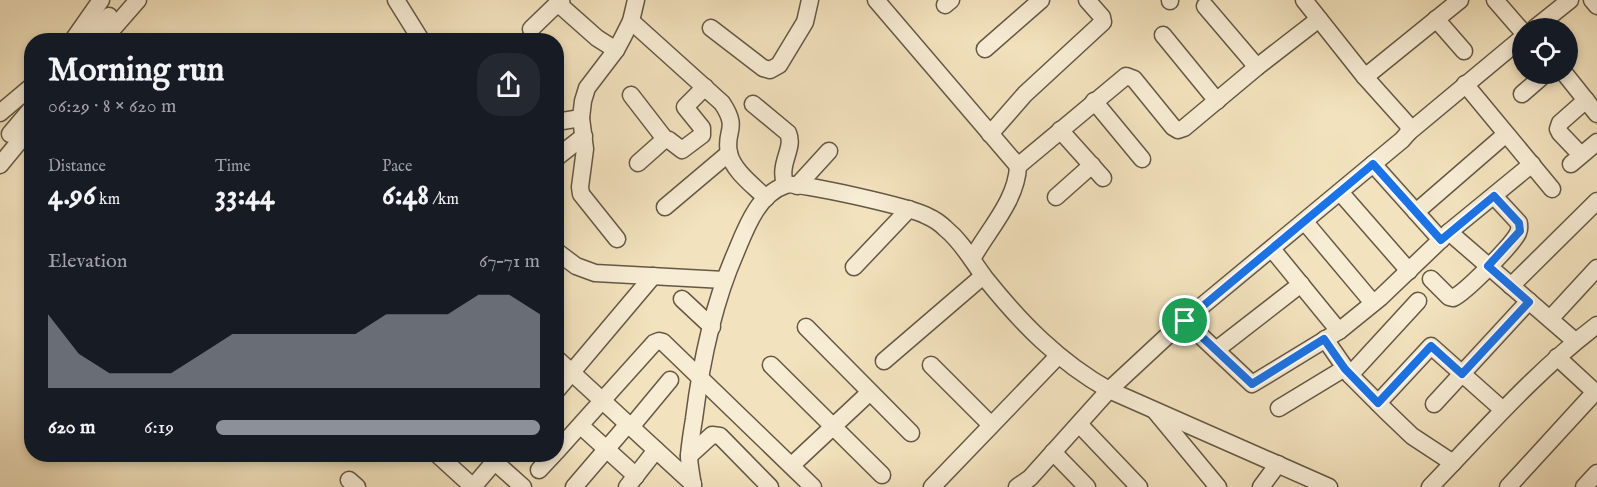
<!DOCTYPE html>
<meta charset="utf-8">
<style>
body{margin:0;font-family:"IM FELL English",serif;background:#242831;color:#f1f3f6;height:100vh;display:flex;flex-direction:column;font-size:22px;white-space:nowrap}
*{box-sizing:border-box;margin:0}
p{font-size:20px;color:#9ea1a6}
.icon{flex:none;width:33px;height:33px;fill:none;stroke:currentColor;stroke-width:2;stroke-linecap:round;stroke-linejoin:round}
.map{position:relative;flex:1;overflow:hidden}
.side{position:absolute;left:24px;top:33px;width:540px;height:429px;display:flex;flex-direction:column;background:#171b24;border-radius:24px;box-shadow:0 3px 9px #0003}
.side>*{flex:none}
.fabs{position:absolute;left:1512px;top:18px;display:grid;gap:12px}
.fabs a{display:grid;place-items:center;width:66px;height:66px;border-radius:50%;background:#171b24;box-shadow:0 3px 9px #0003;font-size:30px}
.pin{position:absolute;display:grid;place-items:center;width:51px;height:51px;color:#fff;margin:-26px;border:3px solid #fff;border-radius:50%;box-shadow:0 2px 6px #0007}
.round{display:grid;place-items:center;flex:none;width:63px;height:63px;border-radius:24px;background:#242831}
.head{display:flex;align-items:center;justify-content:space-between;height:102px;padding:0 24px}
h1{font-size:33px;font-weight:700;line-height:45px}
.figures{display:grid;grid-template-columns:repeat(3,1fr);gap:9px;height:102px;padding:6px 24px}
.figures div{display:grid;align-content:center}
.figures b{font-size:30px;font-weight:700}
.figures small{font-size:16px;font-weight:400}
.figures p{font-size:16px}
.chart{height:168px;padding:12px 24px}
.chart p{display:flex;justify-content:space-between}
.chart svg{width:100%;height:108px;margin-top:6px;fill:#8c9099;opacity:.7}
ul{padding:0 24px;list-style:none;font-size:20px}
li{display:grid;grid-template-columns:96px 72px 1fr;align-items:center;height:45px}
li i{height:15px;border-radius:8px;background:#8c9099}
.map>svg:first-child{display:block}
</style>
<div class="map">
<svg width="1597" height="487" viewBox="0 0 1597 487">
<rect width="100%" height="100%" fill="#f2e2bd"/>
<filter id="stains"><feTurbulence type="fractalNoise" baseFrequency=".00333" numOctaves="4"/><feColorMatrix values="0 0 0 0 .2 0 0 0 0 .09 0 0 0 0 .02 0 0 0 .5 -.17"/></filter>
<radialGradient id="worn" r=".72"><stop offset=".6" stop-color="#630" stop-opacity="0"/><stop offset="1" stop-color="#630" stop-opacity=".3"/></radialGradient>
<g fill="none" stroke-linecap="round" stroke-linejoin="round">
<defs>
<g id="minor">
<polyline points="396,0 421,40"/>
<polyline points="561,0 562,7 597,38 616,50"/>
<polyline points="876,0 1018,166 1126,76 1134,79 1173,127 1178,130 1184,128 1257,67 1319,19"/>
<polyline points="1495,0 1522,31"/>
<polyline points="1592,0 1597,6"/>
<polyline points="1170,1 1170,0"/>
<polyline points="945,5 951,0"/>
<polyline points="1205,6 1257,67"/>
<polyline points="1436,19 1464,51"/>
<path d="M631,21L722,103C740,130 724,130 729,153C733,171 754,186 766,198"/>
<polyline points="711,28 763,68 770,70 779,65 805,22 810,0"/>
<polyline points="1535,28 1570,0"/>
<polyline points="531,29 560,1"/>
<polyline points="1163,35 1217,101"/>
<polyline points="73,40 101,0"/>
<polyline points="88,40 109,16"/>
<polyline points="103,40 138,0"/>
<polyline points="985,49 1041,0"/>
<polyline points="1565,74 1597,114"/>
<polyline points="1365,77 1460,0"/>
<polyline points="1465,84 1552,189"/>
<polyline points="1522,94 1545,74"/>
<polyline points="631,95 665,139"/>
<polyline points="1094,101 1142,159"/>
<path d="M753,104L788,133C795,149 778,162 785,185"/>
<polyline points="0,113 32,86"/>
<polyline points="556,122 581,118"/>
<polyline points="1060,130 1103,178"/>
<polyline points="1409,132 1522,38"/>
<polyline points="10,134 32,108"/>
<polyline points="990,134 1025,94 1103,22 1102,17 1087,0"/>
<polyline points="1581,155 1560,133 1558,129 1560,123 1586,100"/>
<polyline points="556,158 584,136"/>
<polyline points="638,163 665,139 669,140 682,150 702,135 702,128 685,107 705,87"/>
<polyline points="1373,164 1441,240"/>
<polyline points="1571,164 1597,142"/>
<polyline points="0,165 32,126"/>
<polyline points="797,186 829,151"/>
<polyline points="1340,192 1409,271"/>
<polyline points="1056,197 1092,165"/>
<polyline points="665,207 729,153"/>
<polyline points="1416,212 1506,134"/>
<polyline points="1305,222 1373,303"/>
<polyline points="1449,232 1575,341"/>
<polyline points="617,239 581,194 580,187 585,149 581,118 583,101 587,88 616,50 623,37 631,21 636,0"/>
<polyline points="1272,249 1339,331"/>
<polyline points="556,251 576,266 595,273 724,280"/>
<path d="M972,259C988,230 1017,200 1018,166"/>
<polyline points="854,267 909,209"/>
<path d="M1431,279L1449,297L1453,298C1466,292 1512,245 1518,233C1520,229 1519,227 1519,223L1494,196"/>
<polyline points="1511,286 1597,201"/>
<polyline points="682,299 712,327"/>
<polyline points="1550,319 1597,268"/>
<polyline points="1185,321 1252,384 1339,331 1381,297 1449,232 1532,164"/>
<polyline points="806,327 911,433"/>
<polyline points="1325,339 1350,375 1387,412 1412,436 1453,463"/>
<polyline points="1216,350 1301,284"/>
<polyline points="1557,357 1597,394"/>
<polyline points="556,358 693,484"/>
<polyline points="884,361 983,276"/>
<polyline points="771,365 882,475"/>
<polyline points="931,365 991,425"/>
<polyline points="1350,375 1418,301"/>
<polyline points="556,391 653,276"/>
<polyline points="1378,403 1431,346 1503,410"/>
<polyline points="1434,404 1529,301"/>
<polyline points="1279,408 1345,368"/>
<polyline points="1155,411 1218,487"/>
<polyline points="1079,424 1139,487"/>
<polyline points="581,426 636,476"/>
<polyline points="631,427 670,380"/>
<polyline points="556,452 654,343 659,341 663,342 813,487"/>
<polyline points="1053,452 1087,487"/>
<polyline points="437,454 473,487"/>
<polyline points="689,456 712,435 720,436 770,487"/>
<polyline points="495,462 523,487"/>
<polyline points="792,465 870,392"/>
<polyline points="539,470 554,454"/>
<polyline points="349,480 357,487"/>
<polyline points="473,487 501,454"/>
<polyline points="574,487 628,424"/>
<polyline points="627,487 656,450"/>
<path d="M693,487C692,477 689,466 689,455C690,444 692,431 694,419C701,363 713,304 736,252C746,228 758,194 786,185C797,181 913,208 927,216C934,219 941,224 946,229C963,243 972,261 985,278C1021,323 1059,362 1109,390L1329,487"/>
<polyline points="932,487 1058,356"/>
<polyline points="1017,487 1030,478 1109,390 1179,325 1402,140 1409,132 1408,125 1365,77 1304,0"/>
<polyline points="1261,487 1278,464"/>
<path d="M1430,487C1484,431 1535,372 1597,325"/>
<polyline points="1508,487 1595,392"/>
<polyline points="1584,487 1597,473"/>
</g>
</defs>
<use href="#minor" stroke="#645845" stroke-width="19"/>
<use href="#minor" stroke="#f7ecd4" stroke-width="16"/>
</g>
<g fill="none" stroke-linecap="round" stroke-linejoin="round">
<defs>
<polygon id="route" points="1373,164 1441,240 1494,196 1519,223 1520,231 1488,266 1529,302 1462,374 1431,346 1378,403 1345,369 1324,339 1252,384 1185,321"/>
</defs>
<use href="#route" stroke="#fff" stroke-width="12"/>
<use href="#route" stroke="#1a73e8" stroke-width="8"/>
</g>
<rect width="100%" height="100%" filter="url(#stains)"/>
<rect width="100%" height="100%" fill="url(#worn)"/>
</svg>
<div class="fabs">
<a><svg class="icon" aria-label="locate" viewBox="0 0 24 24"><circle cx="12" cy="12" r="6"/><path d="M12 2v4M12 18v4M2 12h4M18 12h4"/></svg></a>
</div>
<div class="pin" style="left:1185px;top:321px;background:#1e9e55"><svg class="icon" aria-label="arrive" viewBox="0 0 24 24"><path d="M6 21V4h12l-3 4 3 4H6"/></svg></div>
<section class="side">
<div class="head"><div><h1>Morning run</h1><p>06:29 · 8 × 620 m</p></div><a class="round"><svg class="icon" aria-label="share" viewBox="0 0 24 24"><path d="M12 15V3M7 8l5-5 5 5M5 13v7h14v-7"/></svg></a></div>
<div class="figures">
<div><p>Distance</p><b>4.96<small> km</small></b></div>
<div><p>Time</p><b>33:44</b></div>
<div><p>Pace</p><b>6:48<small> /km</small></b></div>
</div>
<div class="chart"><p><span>Elevation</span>67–71 m</p>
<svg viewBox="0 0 160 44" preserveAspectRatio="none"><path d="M0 44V14L10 30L20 38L30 38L40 38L50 30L60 22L70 22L80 22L90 22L100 22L110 14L120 14L130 14L140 6L150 6L160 14V44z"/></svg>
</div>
<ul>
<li><b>620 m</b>6:19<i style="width:100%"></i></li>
</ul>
</section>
</div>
